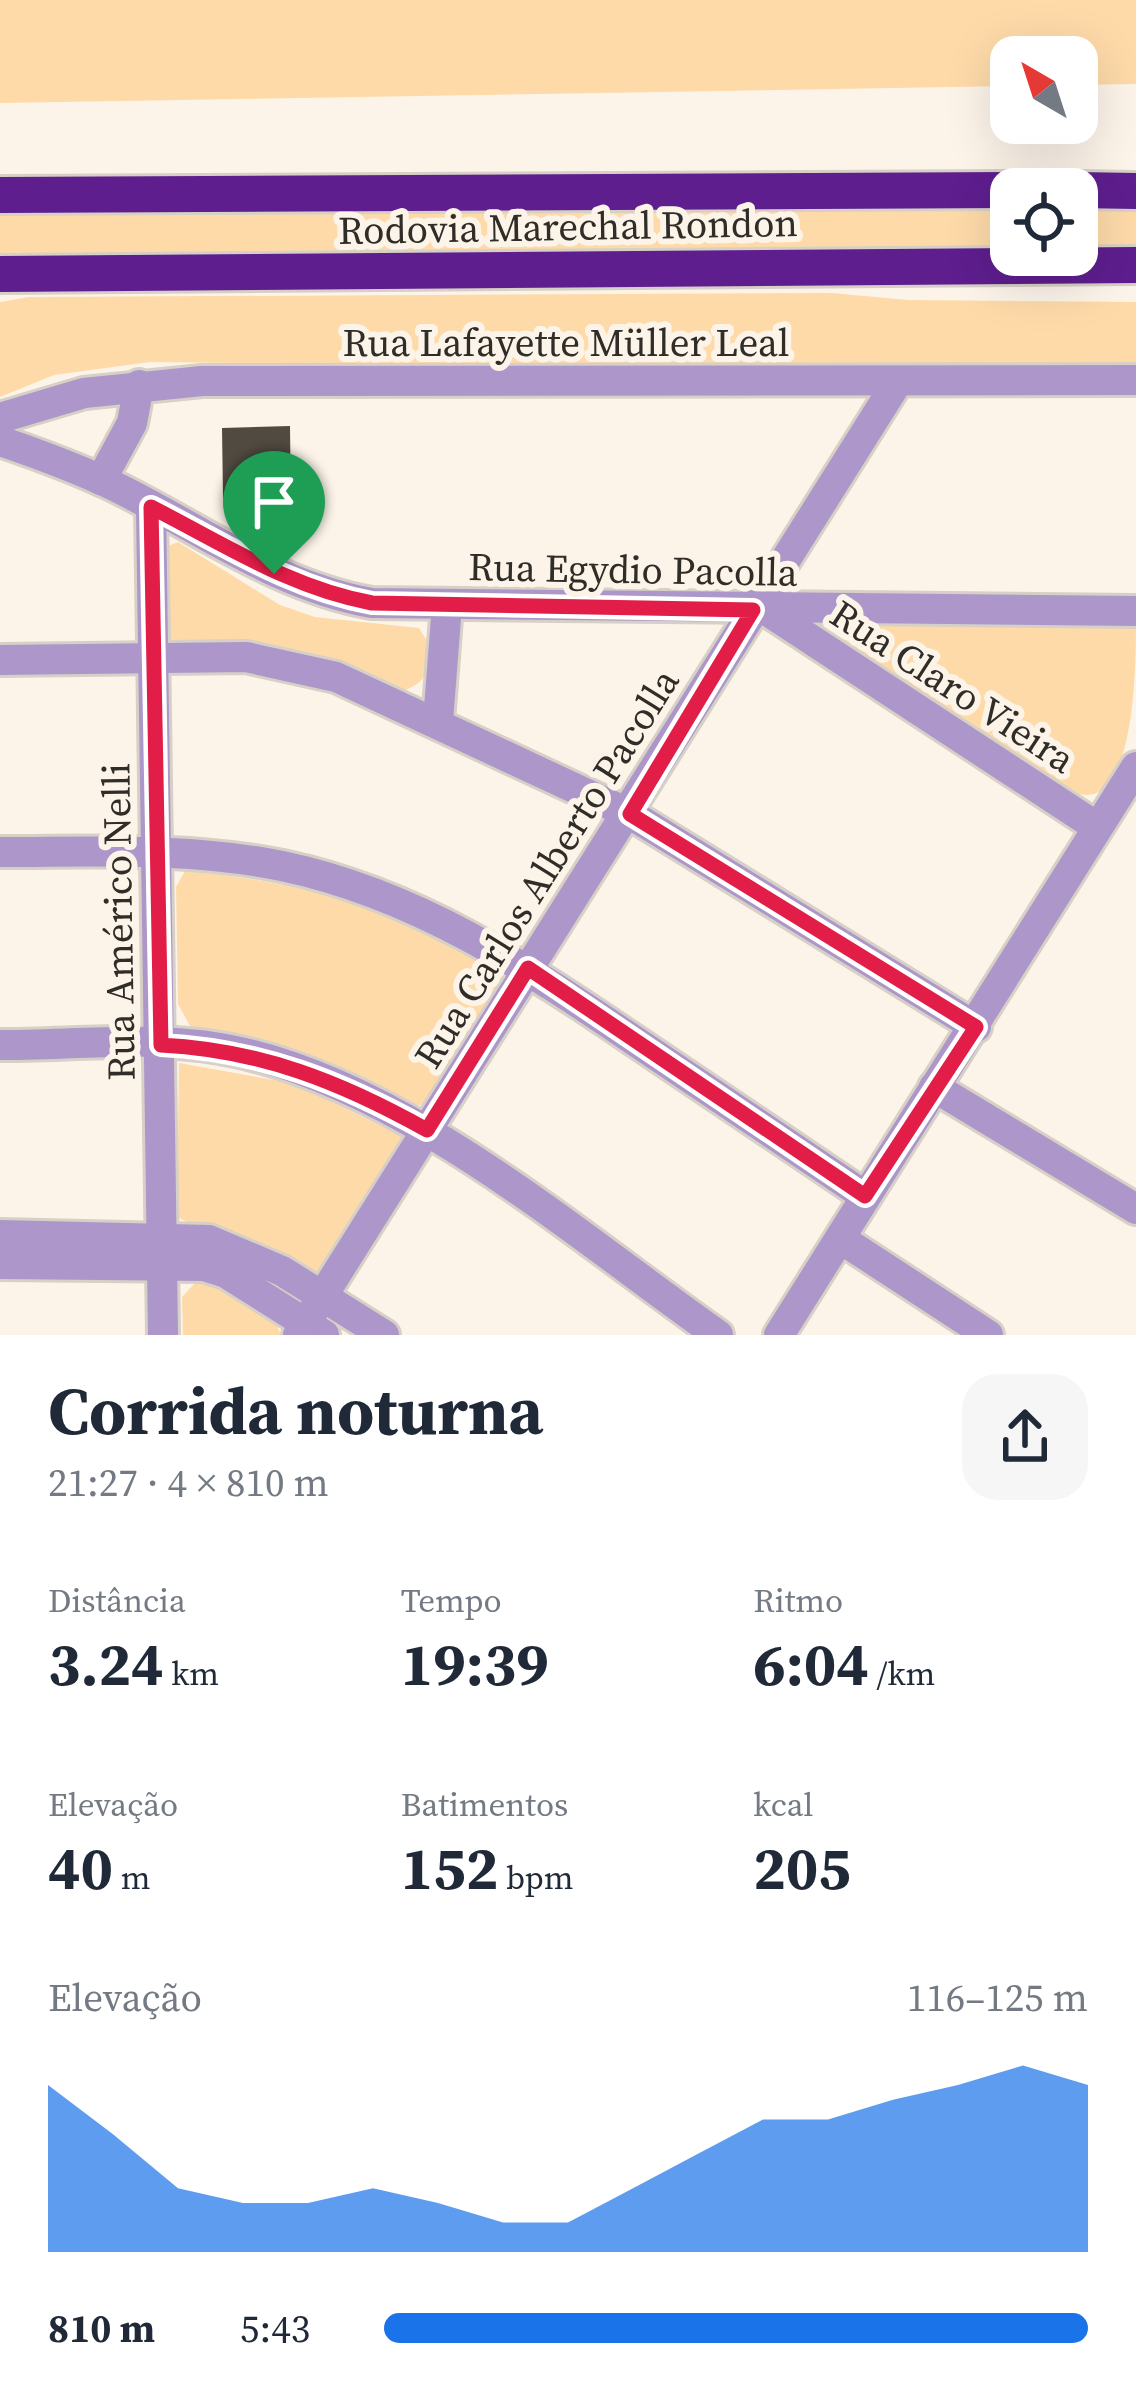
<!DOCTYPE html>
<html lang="pt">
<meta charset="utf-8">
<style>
body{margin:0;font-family:"Source Serif 4",serif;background:#f6f6f7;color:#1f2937;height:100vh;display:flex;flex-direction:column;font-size:45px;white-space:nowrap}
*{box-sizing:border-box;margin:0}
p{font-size:39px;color:#747a83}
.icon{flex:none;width:66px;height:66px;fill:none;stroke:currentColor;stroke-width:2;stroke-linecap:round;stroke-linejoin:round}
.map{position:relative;height:1335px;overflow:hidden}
.sheet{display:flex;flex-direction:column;background:#fff;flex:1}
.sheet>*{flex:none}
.needle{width:78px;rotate:321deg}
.buttons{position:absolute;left:990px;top:36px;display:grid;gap:24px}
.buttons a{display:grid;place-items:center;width:108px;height:108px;border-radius:24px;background:#fff;box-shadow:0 12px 48px #0002;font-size:60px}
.pin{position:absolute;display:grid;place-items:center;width:102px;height:102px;color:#fff;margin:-123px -51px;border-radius:50% 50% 50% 0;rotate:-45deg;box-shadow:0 0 12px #0007}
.pin .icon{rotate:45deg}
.round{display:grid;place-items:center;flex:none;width:126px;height:126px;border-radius:36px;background:#f6f6f7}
.headline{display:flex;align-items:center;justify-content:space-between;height:204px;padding:0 48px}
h1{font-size:66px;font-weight:700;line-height:90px}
.metrics{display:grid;grid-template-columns:repeat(3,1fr);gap:18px;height:204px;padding:12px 48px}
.metrics div{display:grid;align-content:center}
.metrics b{font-size:60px;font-weight:700}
.metrics small{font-size:33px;font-weight:400}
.metrics p{font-size:33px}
.chart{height:336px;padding:24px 48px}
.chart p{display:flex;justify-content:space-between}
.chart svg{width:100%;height:216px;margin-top:12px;fill:#1a73e8;opacity:.7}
ul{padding:0 48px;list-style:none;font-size:39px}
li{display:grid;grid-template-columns:192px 144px 1fr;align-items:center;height:90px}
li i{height:30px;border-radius:15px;background:#1a73e8}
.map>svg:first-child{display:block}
</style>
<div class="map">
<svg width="1136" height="1335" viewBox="0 0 1136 1335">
<rect width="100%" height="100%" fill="#fcf4e9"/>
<g fill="#fedaa9">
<polygon points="0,0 1136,0 1136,84 1077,85 1077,57 1011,57 1011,86 0,103"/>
<polygon points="1136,205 1136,247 1077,247 1077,206"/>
<polygon points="1011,206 1011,247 0,257 0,214"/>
<polygon points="832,293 908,300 1136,302 1136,363 614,368 150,362 54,375 0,397 0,302 29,297"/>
<path d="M178,542L280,605L315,617L419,628L434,652C428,679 419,687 393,694L170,646L163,637L166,547Z"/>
<path d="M1136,618C1136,662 1136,818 1074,792L843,641L841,631L849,624Z"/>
<path d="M185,871C309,882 394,909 501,973L504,984L427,1103C403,1113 372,1086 351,1075C301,1049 244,1038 190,1026L178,1004L176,887Z"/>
<polygon points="179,1063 296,1084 403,1137 313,1284 177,1217"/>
<polygon points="196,1282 209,1283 276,1323 281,1335 183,1335 182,1297"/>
</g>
<polygon fill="#504a41" points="290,426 291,510 243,511 223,498 222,428"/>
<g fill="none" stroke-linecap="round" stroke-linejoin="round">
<defs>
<g id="minor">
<polyline points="0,418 84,393 202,381 1136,380"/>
<path d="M0,441C38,454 76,468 112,485C199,527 275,586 372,603L1136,611"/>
<polyline points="101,480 132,423 139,385"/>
<polyline points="151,507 163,1335"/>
<polyline points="766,610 1097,827"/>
<polyline points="0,660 246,657 336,677 630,814 976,1027"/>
<polyline points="438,721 447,605"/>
<path d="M0,852C94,852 189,847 282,866C416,894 526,967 638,1043C714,1094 789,1145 865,1196"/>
<path d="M0,1045C72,1045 150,1036 220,1048C396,1078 573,1233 718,1335"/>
<polyline points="934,1087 1136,1209"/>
<polyline points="0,1235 209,1240 282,1271 384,1335"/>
<polyline points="841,1239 988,1335"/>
<polyline points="0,1264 204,1266 226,1273 324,1335"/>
<polyline points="298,1335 898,381"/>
<polyline points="779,1335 1136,767"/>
</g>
<g id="highway">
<polyline points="1077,190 1136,191"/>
<polyline points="0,195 1011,190"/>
<polyline points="0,274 1136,265"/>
</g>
</defs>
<use href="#minor" stroke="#d7d0c6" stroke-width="36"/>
<use href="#highway" stroke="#d7d0c6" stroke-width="42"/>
<use href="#minor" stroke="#ad96c9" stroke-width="30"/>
<use href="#highway" stroke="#5e1e8e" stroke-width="36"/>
</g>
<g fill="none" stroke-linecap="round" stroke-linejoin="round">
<defs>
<path id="route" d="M151,507C224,544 290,588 372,603L753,610L630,814L976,1027L865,1196L528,968L427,1130C341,1082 261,1050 161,1045Z"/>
</defs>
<use href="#route" stroke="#fff" stroke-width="24"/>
<use href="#route" stroke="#e11d48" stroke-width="15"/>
</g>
<g text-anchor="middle" stroke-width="12" stroke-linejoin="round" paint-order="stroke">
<g font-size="39" fill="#302d29" stroke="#fcf4e9">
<text transform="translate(568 226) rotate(-1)" y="14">Rodovia Marechal Rondon</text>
<text x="566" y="356">Rua Lafayette Müller Leal</text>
<text transform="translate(633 569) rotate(1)" y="14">Rua Egydio Pacolla</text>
<text transform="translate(953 686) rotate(33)" y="14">Rua Claro Vieira</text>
<text transform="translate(546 868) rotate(-58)" y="14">Rua Carlos Alberto Pacolla</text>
<text transform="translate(118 922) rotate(-91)" y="14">Rua Américo Nelli</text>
</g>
</g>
</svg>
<div class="buttons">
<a><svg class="needle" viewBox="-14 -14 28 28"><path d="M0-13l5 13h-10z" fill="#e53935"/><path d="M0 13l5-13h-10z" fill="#747a83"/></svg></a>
<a><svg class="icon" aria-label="locate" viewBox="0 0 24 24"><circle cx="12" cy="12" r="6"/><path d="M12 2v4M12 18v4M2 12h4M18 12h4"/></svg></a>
</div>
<div class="pin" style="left:274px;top:574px;background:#1e9e55"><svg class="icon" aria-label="arrive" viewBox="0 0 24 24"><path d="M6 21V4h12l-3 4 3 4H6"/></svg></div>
</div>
<section class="sheet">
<div class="headline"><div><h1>Corrida noturna</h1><p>21:27 · 4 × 810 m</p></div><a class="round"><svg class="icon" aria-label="share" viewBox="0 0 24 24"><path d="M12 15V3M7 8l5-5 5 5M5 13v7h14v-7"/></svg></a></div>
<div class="metrics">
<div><p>Distância</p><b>3.24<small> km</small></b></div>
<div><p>Tempo</p><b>19:39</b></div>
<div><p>Ritmo</p><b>6:04<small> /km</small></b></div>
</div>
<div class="metrics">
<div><p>Elevação</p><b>40<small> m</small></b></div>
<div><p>Batimentos</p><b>152<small> bpm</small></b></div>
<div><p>kcal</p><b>205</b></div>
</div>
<div class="chart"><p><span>Elevação</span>116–125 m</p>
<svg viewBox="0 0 160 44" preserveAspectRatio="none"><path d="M0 44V10L10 20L20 31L30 34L40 34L50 31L60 34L70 38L80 38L90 31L100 24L110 17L120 17L130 13L140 10L150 6L160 10V44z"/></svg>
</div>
<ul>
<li><b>810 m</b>5:43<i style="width:100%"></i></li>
</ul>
</section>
